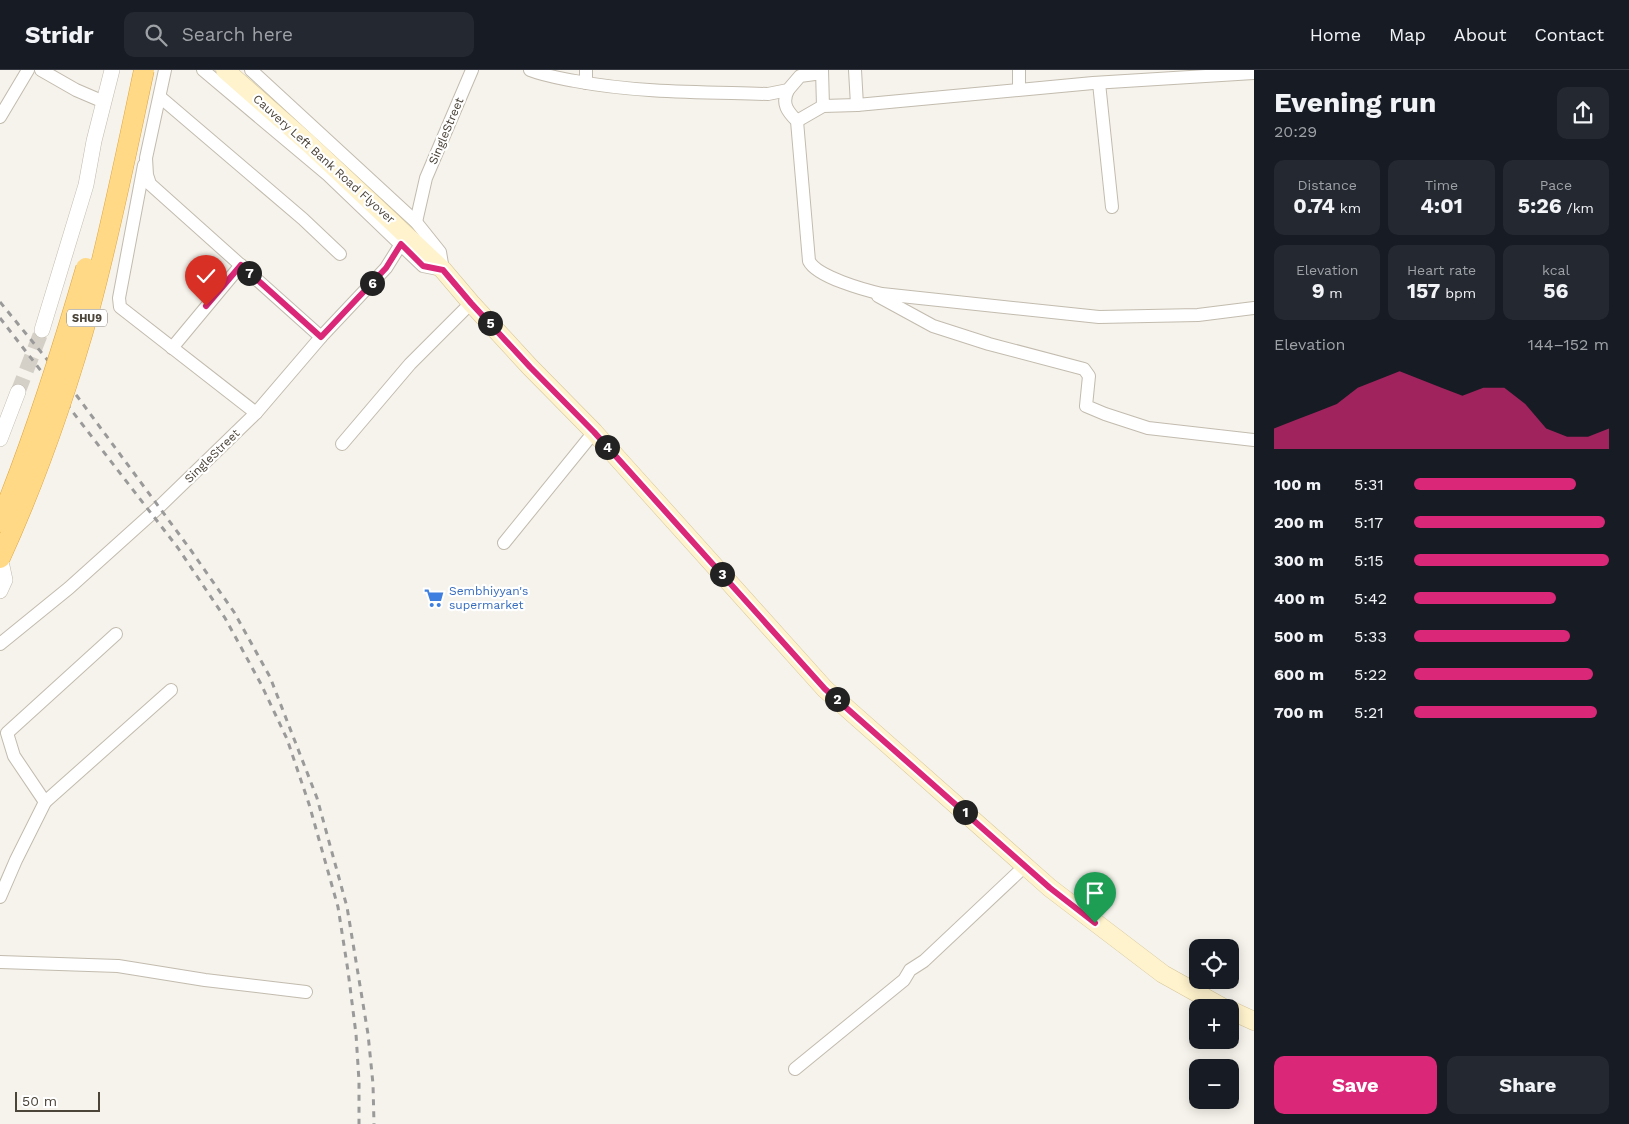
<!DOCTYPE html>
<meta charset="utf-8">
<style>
body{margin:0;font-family:"Work Sans",sans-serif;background:#242831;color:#f1f3f6;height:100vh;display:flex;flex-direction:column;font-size:19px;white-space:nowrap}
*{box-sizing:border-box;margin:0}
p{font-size:16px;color:#9ea1a6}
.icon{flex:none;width:28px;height:28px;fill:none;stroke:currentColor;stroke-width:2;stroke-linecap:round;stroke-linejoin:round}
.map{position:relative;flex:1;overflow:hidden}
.drawer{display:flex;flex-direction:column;background:#171b24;width:375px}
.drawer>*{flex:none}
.tools{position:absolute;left:1189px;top:869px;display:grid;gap:10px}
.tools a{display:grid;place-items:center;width:50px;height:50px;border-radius:10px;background:#171b24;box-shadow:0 2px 12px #0003;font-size:25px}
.scale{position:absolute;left:15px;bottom:12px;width:85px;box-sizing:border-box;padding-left:5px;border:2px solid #4b4439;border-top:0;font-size:14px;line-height:18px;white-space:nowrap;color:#4b4439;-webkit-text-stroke:4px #fff;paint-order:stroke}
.pin{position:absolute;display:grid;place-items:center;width:42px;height:42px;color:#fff;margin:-51px -21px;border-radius:50% 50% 50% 0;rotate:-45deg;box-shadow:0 0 5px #0007}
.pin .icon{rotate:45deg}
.km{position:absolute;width:25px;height:25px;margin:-12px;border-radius:50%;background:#222;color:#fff;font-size:14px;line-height:25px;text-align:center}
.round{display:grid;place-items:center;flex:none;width:52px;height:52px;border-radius:10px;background:#242831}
.overview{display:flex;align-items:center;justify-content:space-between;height:85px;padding:0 20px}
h1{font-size:28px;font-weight:700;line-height:38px}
.stats{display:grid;grid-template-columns:repeat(3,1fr);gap:8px;height:85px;padding:5px 20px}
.stats div{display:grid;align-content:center;border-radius:10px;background:#242831;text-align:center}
.stats b{font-size:21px;font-weight:700}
.stats small{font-size:14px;font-weight:400}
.stats p{font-size:14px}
.chart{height:140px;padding:10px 20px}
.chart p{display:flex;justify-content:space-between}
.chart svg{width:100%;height:90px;margin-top:5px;fill:#db2777;opacity:.7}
.cta{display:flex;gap:10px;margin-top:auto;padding:10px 20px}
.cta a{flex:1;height:58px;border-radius:10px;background:#db2777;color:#fff;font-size:20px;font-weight:700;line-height:58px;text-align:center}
.cta a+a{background:#242831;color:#f1f3f6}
ul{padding:0 20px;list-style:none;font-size:16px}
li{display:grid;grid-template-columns:80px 60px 1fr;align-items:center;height:38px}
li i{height:12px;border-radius:6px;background:#db2777}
header{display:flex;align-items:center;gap:30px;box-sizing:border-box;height:70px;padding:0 25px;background:#171b24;border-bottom:1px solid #363941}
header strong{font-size:24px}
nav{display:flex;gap:28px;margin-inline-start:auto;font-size:18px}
.search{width:350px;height:45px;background:#242831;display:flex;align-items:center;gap:12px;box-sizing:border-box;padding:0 18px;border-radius:10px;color:#9ea1a6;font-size:19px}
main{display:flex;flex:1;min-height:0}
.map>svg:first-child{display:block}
</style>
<header>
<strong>Stridr</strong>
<div class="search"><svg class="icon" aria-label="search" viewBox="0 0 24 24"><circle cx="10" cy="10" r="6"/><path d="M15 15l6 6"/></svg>Search here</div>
<nav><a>Home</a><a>Map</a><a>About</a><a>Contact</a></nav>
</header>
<main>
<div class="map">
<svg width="1254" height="1054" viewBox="0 0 1254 1054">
<rect width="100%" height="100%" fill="#f6f3ec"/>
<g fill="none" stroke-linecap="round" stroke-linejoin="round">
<polyline stroke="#d4d0c8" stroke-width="15" stroke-dasharray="15 8" stroke-linecap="butt" points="18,322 42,260"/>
<defs>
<g id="minor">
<polyline points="41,0 76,20 104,32"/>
<polyline points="165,0 146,88 147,105 150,114 321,267"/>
<polyline points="203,0 328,105 423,196 443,200 440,182 416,152 251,0"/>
<path d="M530,0C545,6 560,8 575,11C638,23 704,22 768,24L788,20L800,6L822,3"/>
<polyline points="586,0 586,13"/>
<polyline points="822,0 823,36"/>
<polyline points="855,0 857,35"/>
<polyline points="1019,0 1019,19"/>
<polyline points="1099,13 1112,137"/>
<path d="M788,20C781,34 788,42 797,51L809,191C817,207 865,220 882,224L1099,247L1198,245L1254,238"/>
<polyline points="160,27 303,149 340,184"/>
<polyline points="0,47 28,0"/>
<polyline points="797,51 823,36 857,35 1093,13 1254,3"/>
<polyline points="144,95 119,228 120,237 256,343"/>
<polyline points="416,152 426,108 472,0"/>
<polyline points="878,226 933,256 989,274 1084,299 1089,306 1086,336 1105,344 1148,358 1254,370"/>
<polyline points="172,278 241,195"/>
<polyline points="342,374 410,294 471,233"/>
<polyline points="504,473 594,362"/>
<polyline points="0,574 69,518 159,437 256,343 321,267 386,198 401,174"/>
<polyline points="45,732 171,620"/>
<polyline points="0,827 16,790 45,732 14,686 7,663 116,564"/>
<polyline points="0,892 118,896 205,910 306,922"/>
<polyline points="795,999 904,910 910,900 924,891 1025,796"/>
</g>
<g id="tertiary">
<polyline points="42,260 86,115 94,71 112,0"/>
<polyline points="0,369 18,322"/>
<polyline points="0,494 2,496 5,510 0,521"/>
</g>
<g id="secondary">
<polyline points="225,0 308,73 443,200 471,233 530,297 594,362 825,619 1050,818 1163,904 1224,938"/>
<polyline points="1230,940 1254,951"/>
</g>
</defs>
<use href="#minor" stroke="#c2bbae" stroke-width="14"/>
<use href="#tertiary" stroke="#c2bbae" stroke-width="16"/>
<use href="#secondary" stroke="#d6c79b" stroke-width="19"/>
<use href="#minor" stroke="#fff" stroke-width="12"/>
<use href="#tertiary" stroke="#fff" stroke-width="15"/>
<use href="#secondary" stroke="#fff3cd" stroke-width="18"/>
<g stroke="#9a9a9a" stroke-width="3" stroke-dasharray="6 6" stroke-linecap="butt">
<polyline points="0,232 77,326 190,479 234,542 270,607 317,728 347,837 368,964 373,1014 374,1054"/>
<polyline points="0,248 178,478 225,548 261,614 287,669 309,734 338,837 348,901 356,964 359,1011 359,1054"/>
</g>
<defs>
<g id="trunk-bridge">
<path d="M0,452C34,369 61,284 86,198"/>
<path d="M0,488C37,407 66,323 90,237C111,159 127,79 144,0"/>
</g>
</defs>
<use href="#trunk-bridge" stroke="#e0a43c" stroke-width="21" stroke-linecap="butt"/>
<use href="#trunk-bridge" stroke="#ffd985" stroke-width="20"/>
</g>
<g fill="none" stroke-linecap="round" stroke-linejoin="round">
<defs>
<polyline id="route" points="206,236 241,195 321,267 386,198 401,174 423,196 443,200 471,233 530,297 594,362 825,619 1050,818 1095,853"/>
</defs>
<use href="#route" stroke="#fff" stroke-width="10"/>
<use href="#route" stroke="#db2777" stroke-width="6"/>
</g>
<defs>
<symbol id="supermarket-bare" viewBox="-9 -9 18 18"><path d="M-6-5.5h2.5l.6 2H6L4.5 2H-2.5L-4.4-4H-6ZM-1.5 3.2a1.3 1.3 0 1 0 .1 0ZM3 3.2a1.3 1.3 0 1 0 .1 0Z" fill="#3f7fe0" stroke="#fff" stroke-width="2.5" paint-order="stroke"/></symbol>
</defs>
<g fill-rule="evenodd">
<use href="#supermarket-bare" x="420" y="514" width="28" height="28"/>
</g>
<g text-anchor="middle" stroke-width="4.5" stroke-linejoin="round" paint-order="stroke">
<rect fill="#fff" stroke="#817c74" stroke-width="1" x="67" y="239.5" width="40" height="17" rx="4"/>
<g font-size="11" font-weight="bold" fill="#4b4439">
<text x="87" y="252">SHU9</text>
</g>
<g font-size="12" fill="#4b4439" stroke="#fff">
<text transform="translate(446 61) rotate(-67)" y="4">SingleStreet</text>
<text transform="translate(324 89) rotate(42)" y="4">Cauvery Left Bank Road Flyover</text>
<text transform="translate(212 386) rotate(-44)" y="4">SingleStreet</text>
</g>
<g font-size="12" fill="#366cbe" stroke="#fff" text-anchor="start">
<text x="449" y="525">Sembhiyyan's<tspan x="449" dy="14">supermarket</tspan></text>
</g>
</g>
</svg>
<div class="tools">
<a><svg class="icon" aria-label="locate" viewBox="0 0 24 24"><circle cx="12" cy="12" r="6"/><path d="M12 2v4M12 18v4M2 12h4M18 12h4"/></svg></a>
<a>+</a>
<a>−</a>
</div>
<div class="scale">50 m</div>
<div class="pin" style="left:1095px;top:853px;background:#1e9e55"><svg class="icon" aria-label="arrive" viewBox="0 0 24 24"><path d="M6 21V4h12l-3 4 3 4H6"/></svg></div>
<div class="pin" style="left:206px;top:236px;background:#d93025"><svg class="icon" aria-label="check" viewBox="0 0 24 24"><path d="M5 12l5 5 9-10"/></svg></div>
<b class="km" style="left:965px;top:742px">1</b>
<b class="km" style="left:837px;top:629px">2</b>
<b class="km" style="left:722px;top:504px">3</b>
<b class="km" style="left:607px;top:377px">4</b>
<b class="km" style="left:490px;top:253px">5</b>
<b class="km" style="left:372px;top:213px">6</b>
<b class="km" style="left:249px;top:203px">7</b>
</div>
<section class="drawer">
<div class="overview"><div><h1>Evening run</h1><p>20:29</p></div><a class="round"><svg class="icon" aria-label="share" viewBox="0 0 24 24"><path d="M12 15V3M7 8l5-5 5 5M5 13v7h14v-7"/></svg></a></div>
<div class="stats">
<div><p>Distance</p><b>0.74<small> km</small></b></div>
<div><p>Time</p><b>4:01</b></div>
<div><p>Pace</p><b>5:26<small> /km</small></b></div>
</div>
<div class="stats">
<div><p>Elevation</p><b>9<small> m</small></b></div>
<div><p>Heart rate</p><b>157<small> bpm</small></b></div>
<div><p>kcal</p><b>56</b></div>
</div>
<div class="chart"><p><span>Elevation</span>144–152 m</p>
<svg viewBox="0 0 160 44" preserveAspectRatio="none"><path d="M0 44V34L10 30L20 26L30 22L40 14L50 10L60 6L70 10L80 14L90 18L100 14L110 14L120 22L130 34L140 38L150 38L160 34V44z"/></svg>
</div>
<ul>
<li><b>100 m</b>5:31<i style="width:83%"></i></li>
<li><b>200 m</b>5:17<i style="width:98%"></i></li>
<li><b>300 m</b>5:15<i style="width:100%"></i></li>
<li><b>400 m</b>5:42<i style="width:73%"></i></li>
<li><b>500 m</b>5:33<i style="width:80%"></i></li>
<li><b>600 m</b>5:22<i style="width:92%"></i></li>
<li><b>700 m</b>5:21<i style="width:94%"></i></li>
</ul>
<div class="cta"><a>Save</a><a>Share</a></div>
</section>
</main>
